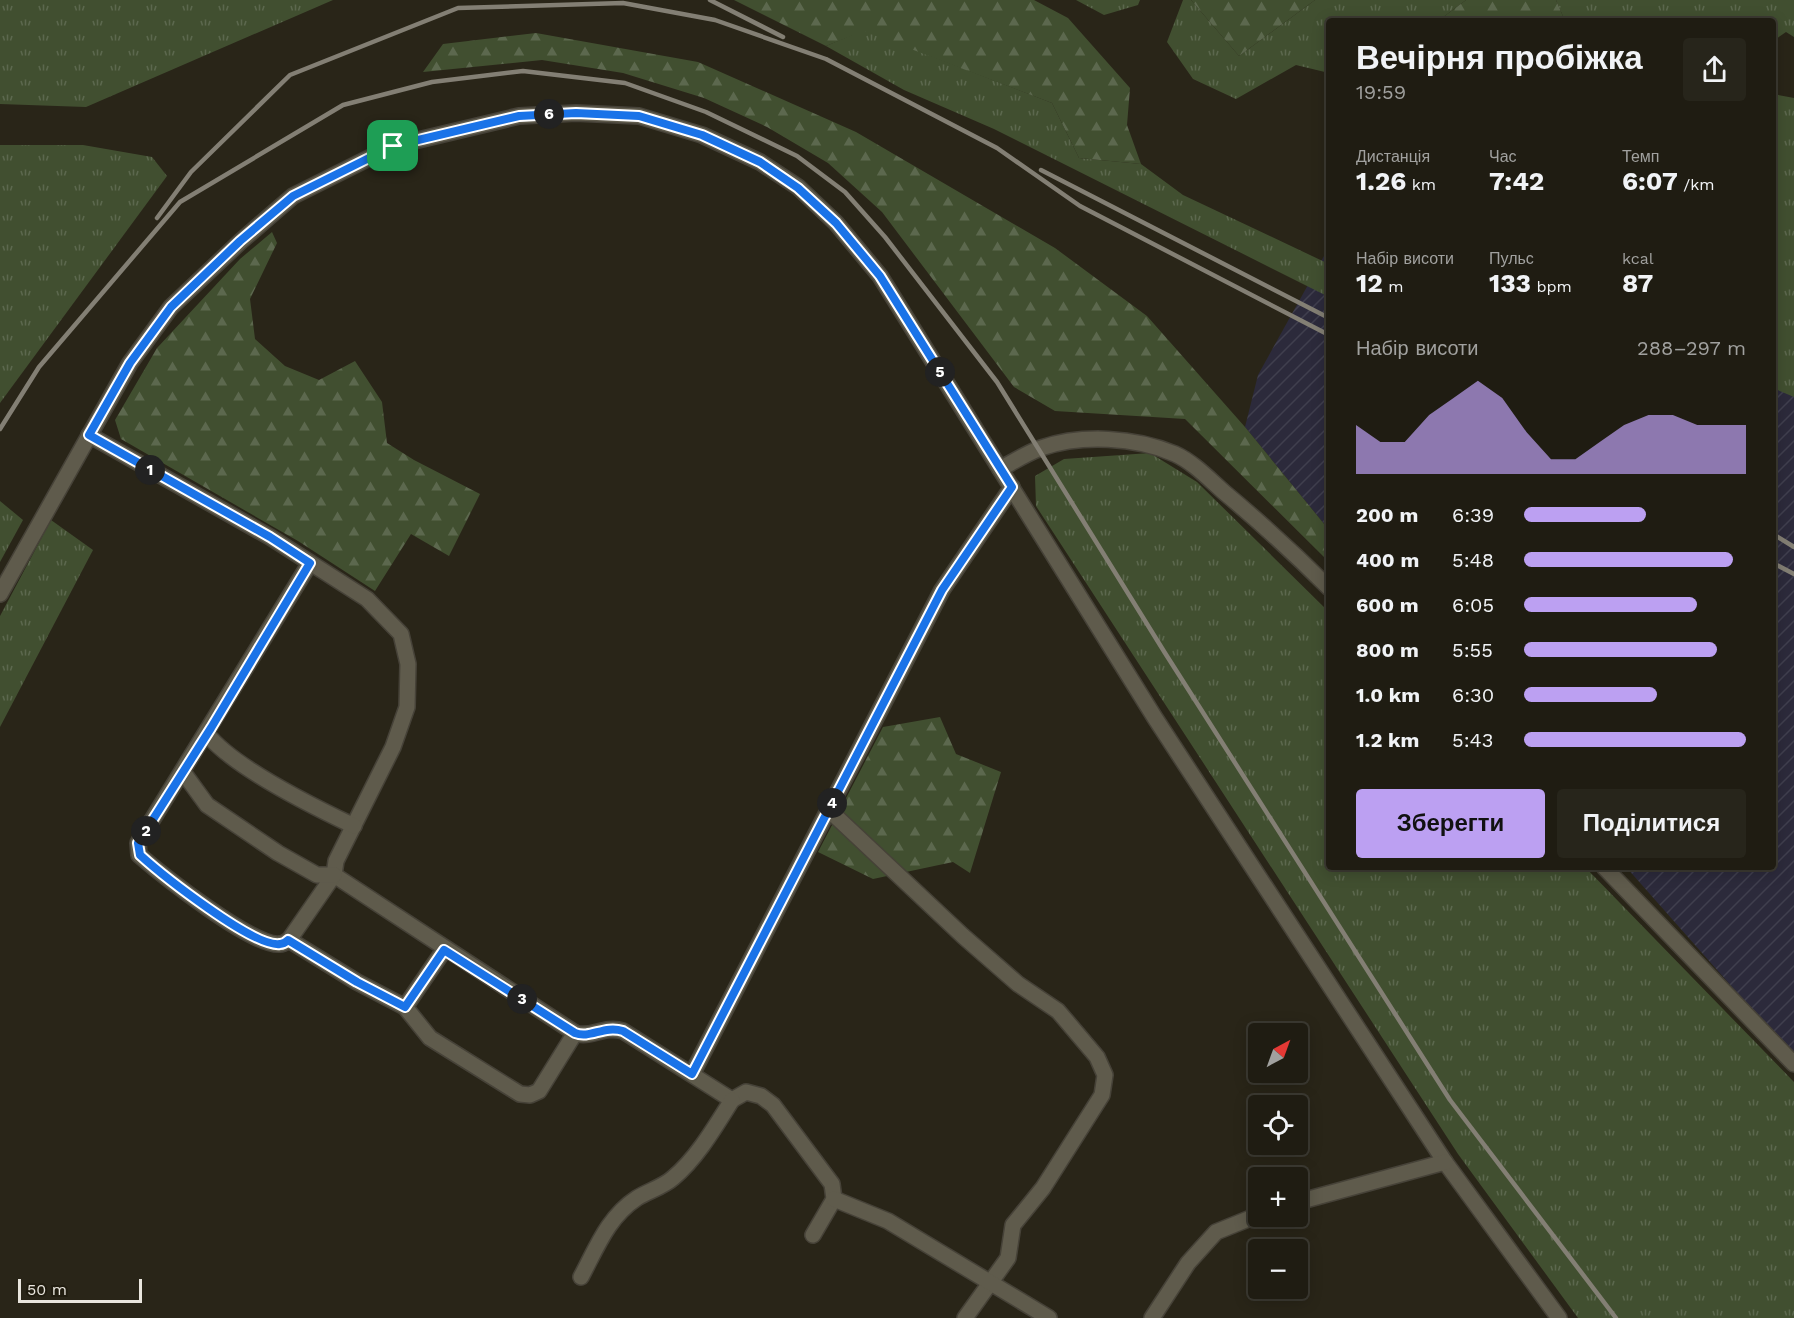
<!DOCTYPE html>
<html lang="uk">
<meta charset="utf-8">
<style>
body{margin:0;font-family:"Work Sans",sans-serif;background:#27251b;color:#f1f3f6;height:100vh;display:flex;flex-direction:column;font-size:22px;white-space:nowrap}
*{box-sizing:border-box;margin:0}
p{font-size:20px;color:#a1a19f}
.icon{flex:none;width:33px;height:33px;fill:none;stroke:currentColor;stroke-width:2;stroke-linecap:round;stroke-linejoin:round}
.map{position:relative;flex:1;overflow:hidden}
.side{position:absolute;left:1326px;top:18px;width:450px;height:852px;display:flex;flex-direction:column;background:#1f1c12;border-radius:6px;box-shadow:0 3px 15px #0003,0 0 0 2px #3c3a32}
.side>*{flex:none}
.needle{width:39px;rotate:41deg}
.fabs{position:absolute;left:1248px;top:1023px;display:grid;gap:12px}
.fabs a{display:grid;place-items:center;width:60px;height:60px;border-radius:6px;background:#1f1c12;box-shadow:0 3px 15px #0003,0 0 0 2px #3c3a32;font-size:30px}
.scale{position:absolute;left:18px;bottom:15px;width:124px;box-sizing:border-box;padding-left:6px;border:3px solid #e9e6de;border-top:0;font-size:16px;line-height:21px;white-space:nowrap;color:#e9e6de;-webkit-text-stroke:4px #201c0f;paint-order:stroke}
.pin{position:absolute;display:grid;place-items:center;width:51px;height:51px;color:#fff;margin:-26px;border-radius:12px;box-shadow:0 3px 9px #0006}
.km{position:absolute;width:30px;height:30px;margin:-15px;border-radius:50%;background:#222;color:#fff;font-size:16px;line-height:30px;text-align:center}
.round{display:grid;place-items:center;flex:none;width:63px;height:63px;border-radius:6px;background:#27251b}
.head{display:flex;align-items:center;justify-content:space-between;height:102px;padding:0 30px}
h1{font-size:33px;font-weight:700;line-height:45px}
.figures{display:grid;grid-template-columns:repeat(3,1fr);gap:9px;height:102px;padding:6px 30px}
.figures div{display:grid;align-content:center}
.figures b{font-size:26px;font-weight:700}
.figures small{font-size:16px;font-weight:400}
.figures p{font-size:16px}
.chart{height:168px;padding:12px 30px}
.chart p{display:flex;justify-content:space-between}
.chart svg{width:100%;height:108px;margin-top:6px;fill:#bca0f2;opacity:.7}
.primary-button{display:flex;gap:12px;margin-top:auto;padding:12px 30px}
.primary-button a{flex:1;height:69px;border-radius:6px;background:#bca0f2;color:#111;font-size:24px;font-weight:700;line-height:69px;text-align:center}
.primary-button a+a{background:#27251b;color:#f1f3f6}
ul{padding:0 30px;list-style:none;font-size:20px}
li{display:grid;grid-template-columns:96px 72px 1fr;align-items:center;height:45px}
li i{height:15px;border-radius:8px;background:#bca0f2}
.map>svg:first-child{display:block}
</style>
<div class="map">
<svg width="1794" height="1318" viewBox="0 0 1794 1318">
<defs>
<pattern id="industrial-furrows" width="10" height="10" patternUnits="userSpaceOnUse" patternTransform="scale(1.5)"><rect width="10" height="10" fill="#2c2a3b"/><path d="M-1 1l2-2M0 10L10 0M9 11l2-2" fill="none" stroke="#403f4e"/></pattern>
<pattern id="grass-tufts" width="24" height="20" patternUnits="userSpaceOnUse" patternTransform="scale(1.5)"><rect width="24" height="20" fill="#414f30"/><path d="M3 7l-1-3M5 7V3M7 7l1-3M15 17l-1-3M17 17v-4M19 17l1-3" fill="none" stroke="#5c684e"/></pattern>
<pattern id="forest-firs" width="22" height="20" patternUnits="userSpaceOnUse" patternTransform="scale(1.5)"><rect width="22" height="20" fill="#414f30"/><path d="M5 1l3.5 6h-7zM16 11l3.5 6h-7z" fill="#5c684e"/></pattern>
</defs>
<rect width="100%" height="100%" fill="#292518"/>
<g fill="url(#industrial-furrows)">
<polygon points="1329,247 1329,530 1245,427 1258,375"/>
<polygon points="1773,277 1794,287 1794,1057 1626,867 1773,867"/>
</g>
<g fill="url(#grass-tufts)">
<polygon points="0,0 333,0 86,107 0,104"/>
<polygon points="1076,0 1140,0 1138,5 1104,15"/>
<polygon points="1183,0 1191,0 1239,56 1315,0 1466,0 1438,21 1329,21 1329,73 1296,65 1236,99 1193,79 1167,42"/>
<polygon points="1556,0 1794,0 1794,37 1786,32 1773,41 1773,21 1565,21"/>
<polygon points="864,30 1052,103 1079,158 1141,164 1183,195 1329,264 1329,297 994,129 904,90 826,46"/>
<polygon points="1773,94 1794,98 1794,397 1773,388"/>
<polygon points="0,145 83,145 152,157 167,176 0,403"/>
<polygon points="1150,453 1197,482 1329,612 1329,867 1585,867 1794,1082 1794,1318 1578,1318 1458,1154 1036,506 1035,476 1064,459"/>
<polygon points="0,501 23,520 0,562"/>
<polygon points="51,520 93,550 0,727 0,616"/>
</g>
<g fill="url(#forest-firs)">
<polygon points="734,0 1034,0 1068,18 1130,88 1127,125 1141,164 1079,158 1052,103 864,31 826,46"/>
<polygon points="1191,0 1315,0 1239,56"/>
<polygon points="1466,0 1556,0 1565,21 1438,21"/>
<polygon points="536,33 698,62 856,132 1055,248 1147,316 1245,427 1329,530 1329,562 1185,419 1055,411 1014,387 882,212 828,163 767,127 704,98 623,73 542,60 423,72 443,44"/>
<polygon points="272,232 277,243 250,299 255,339 285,366 319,380 355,361 382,402 387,443 414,460 480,494 449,556 411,534 375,591 298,541 121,439 115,420 157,348 240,259"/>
<polygon points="940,717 956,754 1001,772 970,873 953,862 873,879 818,852 883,727"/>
</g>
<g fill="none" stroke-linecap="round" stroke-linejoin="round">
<defs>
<g id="minor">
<path d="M89,435L270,537L367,599L401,634L408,664L407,707L393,747L336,861L334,875L575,1033C590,1039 604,1025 623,1031L732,1100L746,1092L761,1096L773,1105L832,1184L834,1199L813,1235"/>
<path d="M1000,469C1013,462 1027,453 1041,448C1082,434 1135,437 1175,454C1193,462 1210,480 1225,493C1261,523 1296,555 1329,588"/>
<path d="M310,563L138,843L139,855C161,874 254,948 280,944C283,944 286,942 289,940L334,875"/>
<polyline points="0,594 130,363 171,307 241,241 293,196 393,146 519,116 576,113 639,116 702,135 760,162 798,187 836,223 880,276 1155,718 1445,1162 1559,1318"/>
<path d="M207,734C233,767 314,807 354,826"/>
<polyline points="183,772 207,805 278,853 317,875 334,875"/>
<polyline points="829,810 963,936 1018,984 1058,1011 1097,1057 1105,1075 1102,1095 1043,1188 1013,1225 1008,1258 965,1318"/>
<polyline points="1604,867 1794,1064"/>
<polyline points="289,940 357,982 405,1007 430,1038 520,1094 530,1095 539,1091 575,1033"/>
<polyline points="405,1007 444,950"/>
<polyline points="692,1074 942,590 1012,487"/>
<polyline points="834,1199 888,1221 1049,1318"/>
<polyline points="1298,1202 1445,1162"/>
<path d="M581,1277C597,1247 608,1217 637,1198C648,1191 663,1187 673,1178C697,1158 715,1127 732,1100"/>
<polyline points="1152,1318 1188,1263 1216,1232 1258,1215"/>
</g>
</defs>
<use href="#minor" stroke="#464238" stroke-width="18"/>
<use href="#minor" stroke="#5f5b4c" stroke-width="15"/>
<g stroke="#837f74" stroke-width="4.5">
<polyline points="710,0 783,37"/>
<polyline points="1041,170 1329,318"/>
<polyline points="157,218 191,172 290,75 458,8 623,3 715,20 826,59 997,148 1080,206 1329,335"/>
<polyline points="0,429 39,367 180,202 343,105 432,82 523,71 625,83 706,112 797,156 845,192 885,237 997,382 1165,653 1450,1100 1616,1318"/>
<polyline points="1773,534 1794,547"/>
<polyline points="1773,563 1794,574"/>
</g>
</g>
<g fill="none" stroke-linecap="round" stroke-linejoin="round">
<defs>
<path id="route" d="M576,113L639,116L702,135L760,162L798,188L836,223L880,276L1012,487L942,590L692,1074L623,1031C604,1025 590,1039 575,1033L444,950L405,1007L357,982L288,940C286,942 283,944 280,944C254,948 161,874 140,855L138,843L211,728L310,563L270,537L89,435L130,363L171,307L240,241L293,196L393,146L519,116Z"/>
</defs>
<use href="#route" stroke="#fff" stroke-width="12"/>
<use href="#route" stroke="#1a73e8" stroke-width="8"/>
</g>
</svg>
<div class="fabs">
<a><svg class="needle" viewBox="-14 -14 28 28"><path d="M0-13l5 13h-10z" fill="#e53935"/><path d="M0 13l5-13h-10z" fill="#a1a19f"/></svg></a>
<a><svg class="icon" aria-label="locate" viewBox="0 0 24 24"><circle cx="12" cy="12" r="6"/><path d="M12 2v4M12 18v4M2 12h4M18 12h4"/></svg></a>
<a>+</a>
<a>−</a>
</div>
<div class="scale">50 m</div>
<div class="pin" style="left:393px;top:146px;background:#1e9e55"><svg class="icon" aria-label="arrive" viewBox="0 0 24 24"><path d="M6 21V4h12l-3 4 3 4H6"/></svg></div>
<b class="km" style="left:150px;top:470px">1</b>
<b class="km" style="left:146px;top:831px">2</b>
<b class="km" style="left:522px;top:999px">3</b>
<b class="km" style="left:832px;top:803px">4</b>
<b class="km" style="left:940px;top:372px">5</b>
<b class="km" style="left:549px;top:114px">6</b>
<section class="side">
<div class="head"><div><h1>Вечірня пробіжка</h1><p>19:59</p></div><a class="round"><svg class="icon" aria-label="share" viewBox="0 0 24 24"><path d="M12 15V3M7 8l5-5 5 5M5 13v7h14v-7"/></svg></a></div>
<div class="figures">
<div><p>Дистанція</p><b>1.26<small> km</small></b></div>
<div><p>Час</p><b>7:42</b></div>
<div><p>Темп</p><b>6:07<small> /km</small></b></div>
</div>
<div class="figures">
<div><p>Набір висоти</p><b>12<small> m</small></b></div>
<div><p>Пульс</p><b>133<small> bpm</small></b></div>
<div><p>kcal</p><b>87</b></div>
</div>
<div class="chart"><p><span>Набір висоти</span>288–297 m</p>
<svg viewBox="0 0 160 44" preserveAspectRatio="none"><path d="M0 44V24L10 31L20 31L30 20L40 13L50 6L60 13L70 27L80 38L90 38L100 31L110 24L120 20L130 20L140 24L150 24L160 24V44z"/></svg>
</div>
<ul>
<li><b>200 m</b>6:39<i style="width:55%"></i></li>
<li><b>400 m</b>5:48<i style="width:94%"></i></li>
<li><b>600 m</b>6:05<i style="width:78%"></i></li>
<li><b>800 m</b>5:55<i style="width:87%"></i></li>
<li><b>1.0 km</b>6:30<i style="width:60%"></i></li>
<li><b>1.2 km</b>5:43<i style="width:100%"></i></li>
</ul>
<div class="primary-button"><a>Зберегти</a><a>Поділитися</a></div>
</section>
</div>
